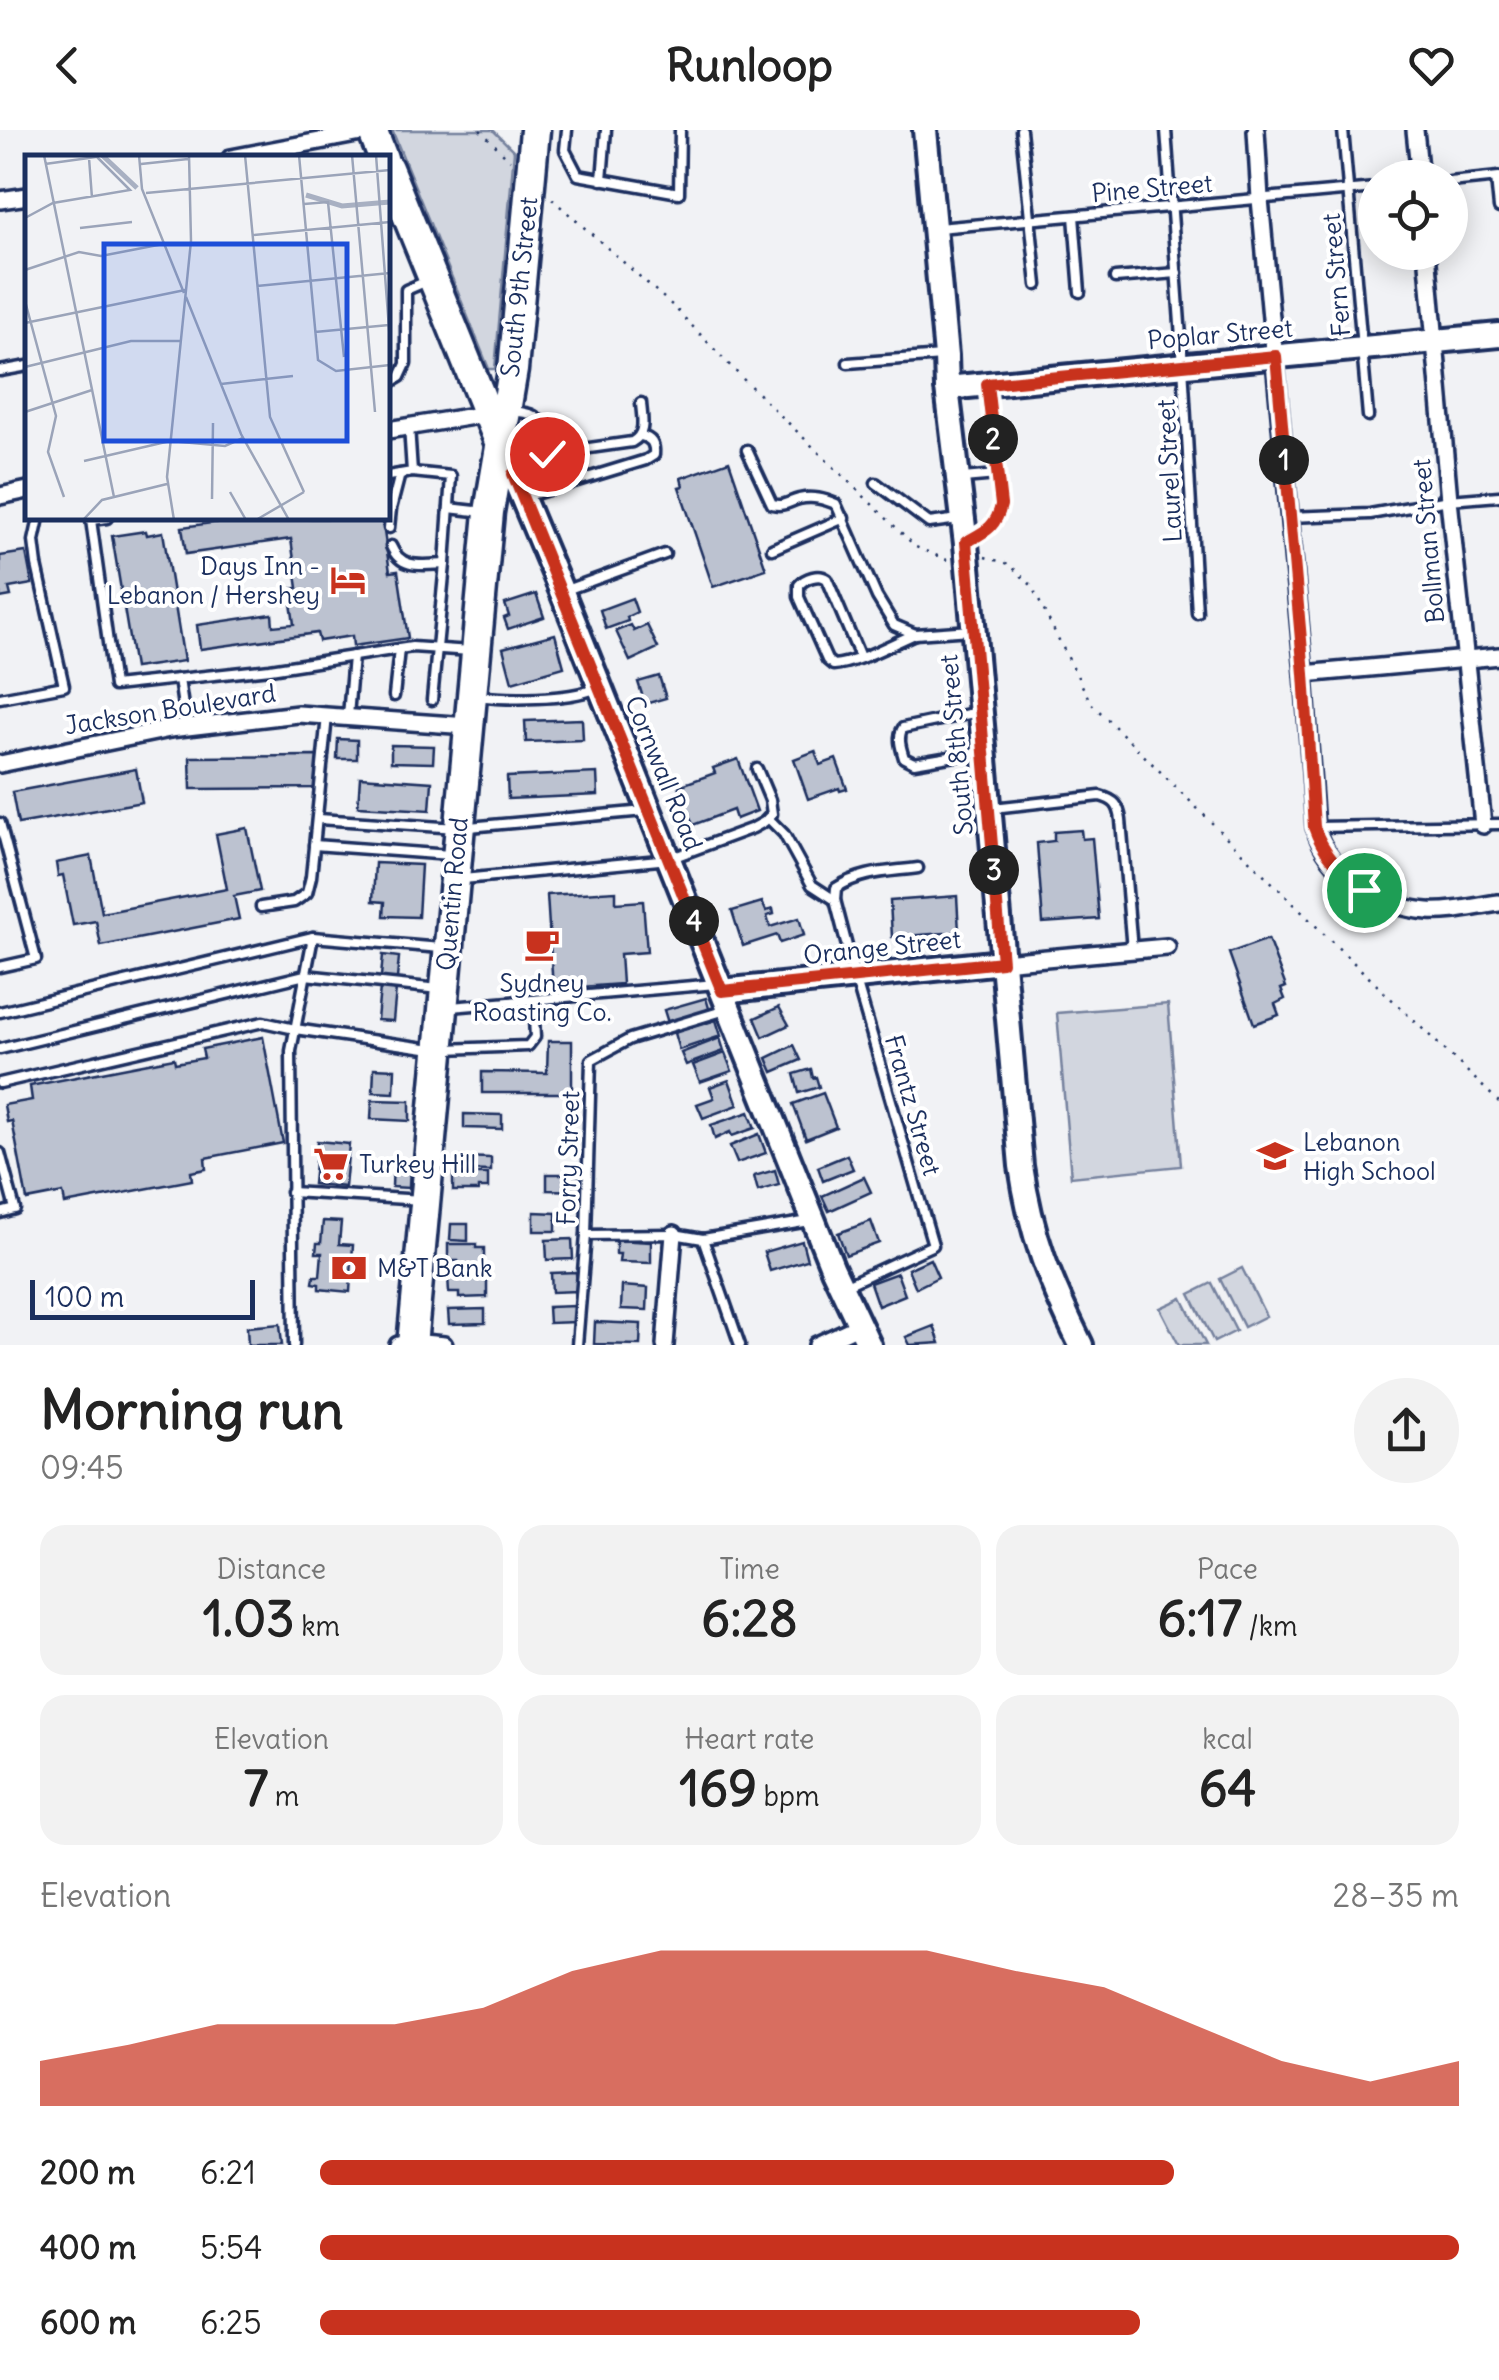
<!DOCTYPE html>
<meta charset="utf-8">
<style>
body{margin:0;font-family:Delius,sans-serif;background:#f2f2f2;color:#222;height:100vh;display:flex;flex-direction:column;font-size:38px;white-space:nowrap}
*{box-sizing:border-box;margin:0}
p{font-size:32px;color:#767676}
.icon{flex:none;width:55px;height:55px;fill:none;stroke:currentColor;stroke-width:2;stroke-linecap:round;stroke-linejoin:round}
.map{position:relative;height:1215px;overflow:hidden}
.panel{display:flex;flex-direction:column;background:#fff;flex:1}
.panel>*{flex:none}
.controls{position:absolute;left:1358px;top:30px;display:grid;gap:20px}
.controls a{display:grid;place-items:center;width:110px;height:110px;border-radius:50%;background:#fff;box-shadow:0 5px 25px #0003;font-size:50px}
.scale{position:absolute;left:30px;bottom:25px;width:225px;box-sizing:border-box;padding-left:10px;border:5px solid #1b2f5e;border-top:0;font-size:28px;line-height:35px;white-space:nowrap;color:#1b2f5e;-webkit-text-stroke:8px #fff;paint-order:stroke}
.pin{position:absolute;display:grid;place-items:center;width:85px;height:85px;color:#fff;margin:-42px;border:5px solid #fff;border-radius:50%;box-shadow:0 2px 10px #0007}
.km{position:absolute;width:50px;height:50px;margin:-25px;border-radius:50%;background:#222;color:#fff;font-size:28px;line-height:50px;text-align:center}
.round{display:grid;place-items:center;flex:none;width:105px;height:105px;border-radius:52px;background:#f2f2f2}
.summary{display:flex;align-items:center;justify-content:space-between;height:170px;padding:0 40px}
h1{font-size:55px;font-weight:700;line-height:75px}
.stats{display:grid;grid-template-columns:repeat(3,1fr);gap:15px;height:170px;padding:10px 40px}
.stats div{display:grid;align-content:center;border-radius:25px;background:#f2f2f2;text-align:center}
.stats b{font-size:50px;font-weight:700}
.stats small{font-size:28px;font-weight:400}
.stats p{font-size:28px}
.chart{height:280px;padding:20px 40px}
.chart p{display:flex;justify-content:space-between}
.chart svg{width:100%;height:180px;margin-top:10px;fill:#c8321e;opacity:.7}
ul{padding:0 40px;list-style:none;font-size:32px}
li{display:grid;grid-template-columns:160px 120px 1fr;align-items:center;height:75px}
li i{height:25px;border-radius:12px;background:#c8321e}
header{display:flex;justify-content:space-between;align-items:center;height:130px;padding:0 40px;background:#fff;font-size:45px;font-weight:700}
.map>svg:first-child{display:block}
</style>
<header><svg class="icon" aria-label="back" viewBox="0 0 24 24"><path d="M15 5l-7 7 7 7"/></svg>Runloop<svg class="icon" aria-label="heart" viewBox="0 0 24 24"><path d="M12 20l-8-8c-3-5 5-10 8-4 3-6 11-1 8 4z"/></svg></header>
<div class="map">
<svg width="1499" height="1215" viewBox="0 0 1499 1215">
<rect width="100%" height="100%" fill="#f1f2f5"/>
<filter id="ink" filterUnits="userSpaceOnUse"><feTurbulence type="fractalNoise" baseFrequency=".01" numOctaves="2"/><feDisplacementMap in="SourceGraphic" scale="20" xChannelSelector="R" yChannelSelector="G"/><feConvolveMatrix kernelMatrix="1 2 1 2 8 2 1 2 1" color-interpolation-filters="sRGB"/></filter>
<g filter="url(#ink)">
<g fill="#d2d6df" stroke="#76829e" stroke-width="2.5">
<polygon points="392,0 493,0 514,21 495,239 489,239"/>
<polygon points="1168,874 1181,1036 1071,1047 1057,883"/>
<polygon points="1242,1138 1266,1186 1244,1197 1220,1149"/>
<polygon points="1212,1153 1236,1201 1214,1212 1190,1164"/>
<polygon points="1182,1168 1206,1215 1179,1215 1160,1178"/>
</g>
<g fill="#bcc2d0" stroke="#1b2f5e" stroke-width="2.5">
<polygon points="729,331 766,439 713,457 679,357 683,356 681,348"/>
<polygon points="249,388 382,388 390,442 398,441 408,508 353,516 352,506 319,511 317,503 200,519 197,495 272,484 273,496 294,494 289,459 298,458 291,409 186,424 182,397"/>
<polygon points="146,401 147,405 163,402 184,531 134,538 112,406"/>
<polygon points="26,422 32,454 9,458 11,466 0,468 0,426"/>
<polygon points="536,464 544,487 508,499 504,488 509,486 505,474"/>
<polygon points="632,468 637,482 627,487 628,491 606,499 600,480"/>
<polygon points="631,495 634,501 647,495 658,518 630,531 616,501"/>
<polygon points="555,504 564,537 512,552 503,518"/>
<polygon points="659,546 666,568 645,574 638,552"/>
<polygon points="582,589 583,610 526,612 525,591"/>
<polygon points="338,609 357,610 357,629 337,629"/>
<polygon points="391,615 434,616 433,633 391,632"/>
<polygon points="815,621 820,635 836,629 847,659 840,661 839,658 808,669 794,629"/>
<polygon points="318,626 318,658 191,659 190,627"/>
<polygon points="738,629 757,681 736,689 733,680 693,695 679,656 715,643 713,638"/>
<polygon points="136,639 142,672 18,694 12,662"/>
<polygon points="597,643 598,665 508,669 507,647"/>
<polygon points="360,647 432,652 430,680 358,676"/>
<polygon points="247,698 260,761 234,766 239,789 101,816 96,791 73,795 63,745 58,746 56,733 91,726 102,783 227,759 216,704"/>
<polygon points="1081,700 1082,709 1092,708 1099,789 1043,793 1037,713 1054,711 1054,702"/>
<polygon points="375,733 421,735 418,787 384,786 385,772 373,771"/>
<polygon points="616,761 616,773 643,771 647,822 620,824 622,854 553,859 547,765"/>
<polygon points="957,766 959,802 892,807 890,771"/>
<polygon points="762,772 766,781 773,779 774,784 767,786 770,797 799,788 804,805 780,813 777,805 743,816 732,781"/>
<polygon points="1268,809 1286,857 1281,859 1285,869 1275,874 1279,885 1254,894 1229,823"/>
<polygon points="383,825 399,827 393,891 377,890"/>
<polygon points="706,868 711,885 669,896 664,880"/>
<polygon points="779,877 789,895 763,907 755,888"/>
<polygon points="716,890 721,906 679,920 674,903"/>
<polygon points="263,907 283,1013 205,1028 206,1039 191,1042 192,1050 65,1074 63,1063 27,1070 12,991 7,992 4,975 32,970 30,956 174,928 175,933 204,928 202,919"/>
<polygon points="720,908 724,921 686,935 681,923"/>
<polygon points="548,911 572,911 572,963 482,963 482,942 547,943"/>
<polygon points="794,915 801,930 773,942 767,928"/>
<polygon points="725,923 732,941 700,952 693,935"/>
<polygon points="374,938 395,939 394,963 373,962"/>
<polygon points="811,939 813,948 816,947 819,957 799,963 794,944"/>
<polygon points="729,950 738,975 703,988 697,974 714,968 710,957"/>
<polygon points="823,963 836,997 806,1009 793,974"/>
<polygon points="372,970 410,971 410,991 371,989"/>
<polygon points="749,982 755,998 732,1006 730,1002 715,1009 711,995"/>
<polygon points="464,984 502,985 502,999 464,998"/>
<polygon points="759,1004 766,1023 737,1033 730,1016"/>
<polygon points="317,1011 349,1014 345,1057 313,1054"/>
<polygon points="847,1025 853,1039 823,1051 818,1037"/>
<polygon points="457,1027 491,1028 491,1041 457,1040"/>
<polygon points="393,1032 410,1033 409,1058 392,1057"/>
<polygon points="775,1040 779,1055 758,1061 754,1046"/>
<polygon points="453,1044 488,1044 488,1058 478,1058 478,1061 453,1061"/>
<polygon points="547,1044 582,1044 582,1061 547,1060"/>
<polygon points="864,1047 871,1062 829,1081 822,1066"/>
<polygon points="534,1082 556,1083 556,1101 534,1101"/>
<polygon points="323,1091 341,1092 339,1114 353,1115 350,1162 319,1159 319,1154 313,1153 314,1146 320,1146 322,1123 316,1123 317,1113 321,1113"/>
<polygon points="871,1091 879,1113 846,1125 838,1103"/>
<polygon points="451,1094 468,1094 468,1111 450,1110"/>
<polygon points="572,1109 573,1129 547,1130 546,1110"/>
<polygon points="616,1110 651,1112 651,1133 619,1132 620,1124 616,1124"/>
<polygon points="802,1111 807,1130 770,1141 764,1122"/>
<polygon points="448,1114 476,1114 476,1118 484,1118 484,1135 458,1135 458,1131 448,1131"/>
<polygon points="930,1129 938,1147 916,1158 908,1139"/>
<polygon points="576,1142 577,1161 552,1162 551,1143"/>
<polygon points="897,1143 905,1165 878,1176 870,1153"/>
<polygon points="448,1145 487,1145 487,1167 459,1168 459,1163 449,1163"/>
<polygon points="622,1156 648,1158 647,1180 621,1179"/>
<polygon points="575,1176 576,1192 549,1193 548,1177"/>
<polygon points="485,1179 485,1193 449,1194 448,1180"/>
<polygon points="595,1192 641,1194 640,1215 594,1214"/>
<polygon points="280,1194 282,1215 248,1215 247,1197"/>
<polygon points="934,1196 940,1213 910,1215 906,1207"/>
</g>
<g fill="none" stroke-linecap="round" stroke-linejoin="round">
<defs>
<g id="lane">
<polyline points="567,0 565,20 578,45 679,63 680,0"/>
<polyline points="1021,0 1037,155"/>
<polyline points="1166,0 1183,235 1197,483"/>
<polyline points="1343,0 1368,286"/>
<polyline points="1496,48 1499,78"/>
<polyline points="602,50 606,0"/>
<polyline points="1450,52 1499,47"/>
<polyline points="1074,86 1080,162"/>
<polyline points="938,98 1375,58"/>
<polyline points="1115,148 1177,143"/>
<polyline points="848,233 942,226"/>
<polyline points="0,241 28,236"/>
<polyline points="388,254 400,247 406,234 406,160 427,151"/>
<path d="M510,281C518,282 527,282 534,286C548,294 555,315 543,328C536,336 525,339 515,343"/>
<path d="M747,320L772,374C784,377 788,372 799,369C813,366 824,369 836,374L877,467L894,495L915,504L971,500"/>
<path d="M547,324L632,312C647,304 642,288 641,273"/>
<polyline points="412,342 451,346 445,434 432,570"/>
<polyline points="388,346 412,342 409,296"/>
<polyline points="963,348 997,345"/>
<polyline points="876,353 929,393 959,389"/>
<path d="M528,366L646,330L654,325C655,314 651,308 641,306"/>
<polyline points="449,378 484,382"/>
<polyline points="1288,387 1370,384 1449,370 1499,366"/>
<polyline points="107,388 91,390 114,556 270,539 412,517 471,521"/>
<polyline points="389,398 391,379 400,344"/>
<path d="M969,410C987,400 996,396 1001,375L987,255"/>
<path d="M391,416C401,440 422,435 445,434"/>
<polyline points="772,419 844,388"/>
<polyline points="566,460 665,424"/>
<path d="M860,527L827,449C819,443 805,448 799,455V467L827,530L833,535C858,533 891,514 915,504"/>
<polyline points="179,549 186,597"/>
<polyline points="394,566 399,519"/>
<path d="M476,566C508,570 566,570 595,559"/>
<polyline points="0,568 64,556 37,435 34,411 39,388"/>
<path d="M978,582L903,598C897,607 901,618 904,628L914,633L979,622"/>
<polyline points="348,586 353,526"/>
<path d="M993,678L1100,666C1115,670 1119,675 1121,690L1132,820"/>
<polyline points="768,688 784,704 812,755 835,770"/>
<polyline points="318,689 458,698 645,681"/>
<polyline points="0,693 36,829 0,837"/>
<polyline points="1315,697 1499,694"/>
<polyline points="314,715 450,725"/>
<polyline points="463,749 669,729 753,698 764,692 772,684 770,670 757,639"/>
<polyline points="261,777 294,772 307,763 311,747 327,586"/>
<polyline points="451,877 716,854"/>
<polyline points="0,882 313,807 441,818"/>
<polyline points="0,919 305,845 439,859"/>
<polyline points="445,919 528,916 535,907 533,870"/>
<polyline points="0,953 263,892 295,899 432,919"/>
<polyline points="0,1023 15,1079 0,1083"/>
<polyline points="291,1062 422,1070"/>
<polyline points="586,1105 674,1104 703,1109 809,1091"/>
<polyline points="703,1109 740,1215"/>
<path d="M842,1157L933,1115L855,847L835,770L836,758C862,741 889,742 918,738"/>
<polyline points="294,1215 291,921 313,807"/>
<polyline points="577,1215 586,1105 591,930 630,909 726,880"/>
</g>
<g id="street">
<path d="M1256,0L1260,69L1304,544L1315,697C1328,743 1381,778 1428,781C1451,783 1476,776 1499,773"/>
<polyline points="1415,0 1420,48"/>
<polyline points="231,28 372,1"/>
<polyline points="0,70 28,66"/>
<polyline points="1427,122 1449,370 1483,695"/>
<polyline points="388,300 492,283"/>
<polyline points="0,366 28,360"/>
<polyline points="1304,544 1499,526"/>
<polyline points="0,634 170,599 298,584 468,596"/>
<polyline points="1002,832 1167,817"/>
<polyline points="398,1215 412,1212 444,1215"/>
<polyline points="665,1215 674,1104"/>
<polyline points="817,1215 858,1196"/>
</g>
<g id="secondary">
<path d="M925,0L946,226L947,258L966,414L1021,1036C1031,1106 1050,1152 1081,1215"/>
<polyline points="947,258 1499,205"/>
<polyline points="500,314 562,462 833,1139 869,1215"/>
<polyline points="722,861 1002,832"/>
</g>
<g id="highway">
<polyline points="372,0 383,28"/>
<polyline points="388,38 500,314"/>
<polyline points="412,1215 489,382 513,240 535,0"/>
</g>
</defs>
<use href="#lane" stroke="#1b2f5e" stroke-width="15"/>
<use href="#street" stroke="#1b2f5e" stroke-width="22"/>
<use href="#secondary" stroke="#1b2f5e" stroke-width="30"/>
<use href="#highway" stroke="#1b2f5e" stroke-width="35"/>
<g stroke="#1b2f5e" stroke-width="2.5" stroke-dasharray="2.5 8" stroke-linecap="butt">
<polyline points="480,0 510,30"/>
<polyline points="552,69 673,176 741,247 916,417 947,430"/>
<polyline points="985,427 1009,434 1031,455 1091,573 1331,811 1499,972"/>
</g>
<use href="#lane" stroke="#fff" stroke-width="8"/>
<use href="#street" stroke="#fff" stroke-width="15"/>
<use href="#secondary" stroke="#fff" stroke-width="22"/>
<use href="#highway" stroke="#fff" stroke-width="28"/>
</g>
</g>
<g fill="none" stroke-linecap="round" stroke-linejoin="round" filter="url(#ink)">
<defs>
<path id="route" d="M547,324L533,336L513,344L722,861L1002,832L966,412C984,402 996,398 1001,375L987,254L1276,226L1304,544L1314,697C1324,726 1342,740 1364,760"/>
</defs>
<use href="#route" stroke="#fff" stroke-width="20"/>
<use href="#route" stroke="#c8321e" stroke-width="12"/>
</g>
<defs>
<symbol id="hotel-bare" viewBox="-9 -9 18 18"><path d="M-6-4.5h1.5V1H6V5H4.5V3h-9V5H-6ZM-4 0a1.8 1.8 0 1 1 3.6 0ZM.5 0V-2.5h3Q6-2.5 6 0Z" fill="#c8321e" stroke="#fff" stroke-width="2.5" paint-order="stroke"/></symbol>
<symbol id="cafe-bare" viewBox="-9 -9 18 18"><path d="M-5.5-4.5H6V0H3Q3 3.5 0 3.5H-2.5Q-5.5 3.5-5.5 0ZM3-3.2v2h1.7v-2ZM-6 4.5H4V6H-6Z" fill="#c8321e" stroke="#fff" stroke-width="2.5" paint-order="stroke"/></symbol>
<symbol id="school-bare" viewBox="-9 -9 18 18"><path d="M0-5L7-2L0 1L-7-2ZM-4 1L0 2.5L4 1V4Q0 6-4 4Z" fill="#c8321e" stroke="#fff" stroke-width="2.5" paint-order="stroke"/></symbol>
<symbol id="supermarket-bare" viewBox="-9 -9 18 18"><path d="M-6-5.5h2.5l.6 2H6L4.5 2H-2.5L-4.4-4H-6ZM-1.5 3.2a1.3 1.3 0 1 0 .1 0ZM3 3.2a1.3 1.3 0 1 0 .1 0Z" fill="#c8321e" stroke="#fff" stroke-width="2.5" paint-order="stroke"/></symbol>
<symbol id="bank-bare" viewBox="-9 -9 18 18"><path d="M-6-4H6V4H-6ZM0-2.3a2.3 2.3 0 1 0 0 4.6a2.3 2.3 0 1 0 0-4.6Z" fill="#c8321e" stroke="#fff" stroke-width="2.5" paint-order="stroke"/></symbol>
</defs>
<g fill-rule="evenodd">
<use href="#hotel-bare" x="323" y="425" width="50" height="50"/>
<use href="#cafe-bare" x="517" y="789" width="50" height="50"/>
<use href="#school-bare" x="1250" y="1001" width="50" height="50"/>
<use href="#supermarket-bare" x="306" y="1009" width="50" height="50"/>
<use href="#bank-bare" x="324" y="1113" width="50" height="50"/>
</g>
<g text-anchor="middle" stroke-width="8" stroke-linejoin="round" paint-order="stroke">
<g font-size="25" fill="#1b2f5e" stroke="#fff">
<text transform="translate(1152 58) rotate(-5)" y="9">Pine Street</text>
<text transform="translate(1336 145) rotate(-95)" y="9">Fern Street</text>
<text transform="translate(519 157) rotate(-84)" y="9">South 9th Street</text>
<text transform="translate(1220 204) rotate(-5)" y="9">Poplar Street</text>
<text transform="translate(1169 341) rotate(-93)" y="9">Laurel Street</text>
<text transform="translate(1428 411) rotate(-95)" y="9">Bollman Street</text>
<text transform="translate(170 579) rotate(-9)" y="9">Jackson Boulevard</text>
<text transform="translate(956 615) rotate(-95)" y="9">South 8th Street</text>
<text transform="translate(664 643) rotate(68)" y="9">Cornwall Road</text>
<text transform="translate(452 764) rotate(-85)" y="9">Quentin Road</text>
<text transform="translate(882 817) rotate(-6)" y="9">Orange Street</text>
<text transform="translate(913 975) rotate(74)" y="9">Frantz Street</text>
<text transform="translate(568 1028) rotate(-88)" y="9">Forry Street</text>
</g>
<g font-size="25" fill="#1b2f5e" stroke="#fff" text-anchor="start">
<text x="320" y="445" text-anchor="end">Days Inn -<tspan x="320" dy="29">Lebanon / Hershey</tspan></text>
<text x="542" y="862" text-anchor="middle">Sydney<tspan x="542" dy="29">Roasting Co.</tspan></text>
<text x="1303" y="1021">Lebanon<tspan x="1303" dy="29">High School</tspan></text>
<text x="359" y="1043">Turkey Hill</text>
<text x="377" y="1147">M&amp;T Bank</text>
</g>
</g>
<g transform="translate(25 25)">
<rect width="365" height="365" fill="#f1f2f5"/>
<path fill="none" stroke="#a8b0c2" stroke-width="5" d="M77,0L112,33M281,40L317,51L365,47"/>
<path fill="none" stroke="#9ba4b9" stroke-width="2.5" d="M19,0L89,342M114,0L117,34L159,138M220,0L245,262L279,337M274,0L293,205L311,216L365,210M327,0L350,257M351,0L365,187M64,3L67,43M20,9L71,2M116,9L163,4M121,38L365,15M279,49L303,47L319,202M0,63L28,48L105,35L70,0M55,73L107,67M228,80L365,67M0,115L54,97L76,101L138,89M232,131L365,118M161,142L216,279L264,365M0,146L31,261L23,297L39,342M0,168L160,135M290,177L364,170M0,212L106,186H155M196,229L268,221M0,257L67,235M59,306L145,286L200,291L218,283M205,337L221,365M187,344L188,268M58,365L77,345L142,329M149,365L142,322L166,86L164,0M231,365L279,337"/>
<path fill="#1d4ed8" fill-opacity="0.15" stroke="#1d4ed8" stroke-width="5" d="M79,89H322V286H79Z"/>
<rect width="365" height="365" fill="none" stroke="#1b2f5e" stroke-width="5"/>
</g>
</svg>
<div class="controls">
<a><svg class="icon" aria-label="locate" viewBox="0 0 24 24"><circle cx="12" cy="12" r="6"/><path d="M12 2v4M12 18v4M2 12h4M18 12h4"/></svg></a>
</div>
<div class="scale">100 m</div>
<div class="pin" style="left:1364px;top:760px;background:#1e9e55"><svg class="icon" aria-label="arrive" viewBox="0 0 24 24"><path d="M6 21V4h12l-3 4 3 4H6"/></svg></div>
<div class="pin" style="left:547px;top:324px;background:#d93025"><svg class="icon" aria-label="check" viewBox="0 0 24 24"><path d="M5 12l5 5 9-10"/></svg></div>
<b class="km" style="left:1284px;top:330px">1</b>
<b class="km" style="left:993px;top:309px">2</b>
<b class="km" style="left:994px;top:740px">3</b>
<b class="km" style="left:694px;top:791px">4</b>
</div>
<section class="panel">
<div class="summary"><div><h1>Morning run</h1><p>09:45</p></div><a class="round"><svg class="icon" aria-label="share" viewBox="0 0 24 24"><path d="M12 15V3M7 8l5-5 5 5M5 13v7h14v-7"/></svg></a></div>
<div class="stats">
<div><p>Distance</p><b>1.03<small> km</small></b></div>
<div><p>Time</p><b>6:28</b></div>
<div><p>Pace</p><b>6:17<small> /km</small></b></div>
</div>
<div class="stats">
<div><p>Elevation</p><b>7<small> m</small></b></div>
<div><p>Heart rate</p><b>169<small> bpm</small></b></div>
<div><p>kcal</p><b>64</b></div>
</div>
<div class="chart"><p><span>Elevation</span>28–35 m</p>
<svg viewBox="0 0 160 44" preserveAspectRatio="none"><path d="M0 44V33L10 29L20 24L30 24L40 24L50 20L60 11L70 6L80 6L90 6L100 6L110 11L120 15L130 24L140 33L150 38L160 33V44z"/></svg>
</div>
<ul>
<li><b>200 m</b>6:21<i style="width:75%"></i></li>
<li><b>400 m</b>5:54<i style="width:100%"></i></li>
<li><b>600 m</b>6:25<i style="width:72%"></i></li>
</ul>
</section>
